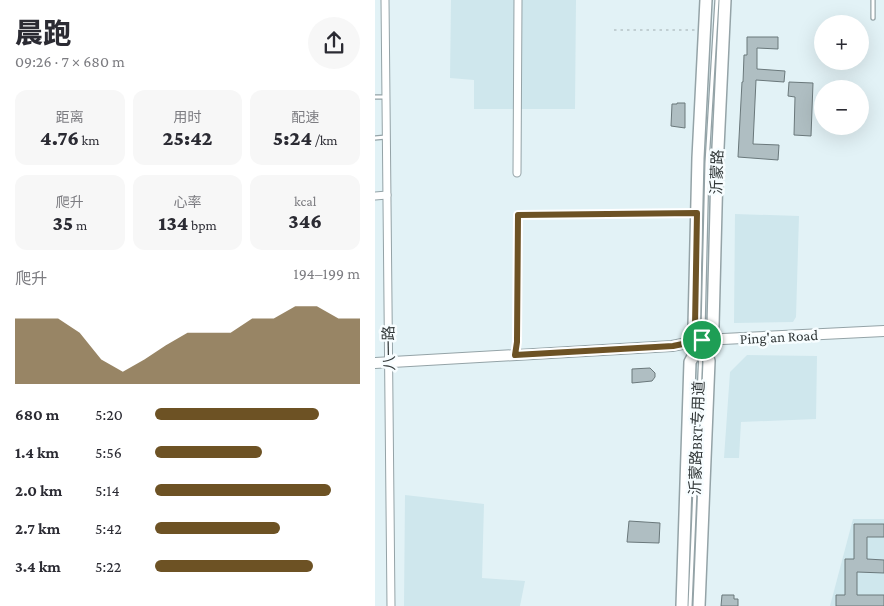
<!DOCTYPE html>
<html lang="zh">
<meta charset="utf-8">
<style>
body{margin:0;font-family:"Crimson Pro","Noto Sans SC",serif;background:#f7f7f7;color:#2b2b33;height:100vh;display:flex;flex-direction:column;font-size:19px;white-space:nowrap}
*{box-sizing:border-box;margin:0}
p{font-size:16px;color:#7c7c81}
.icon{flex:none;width:28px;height:28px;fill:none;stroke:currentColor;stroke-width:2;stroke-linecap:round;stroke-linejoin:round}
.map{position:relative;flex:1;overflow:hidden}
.details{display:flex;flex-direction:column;background:#fff;width:375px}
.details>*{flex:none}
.controls{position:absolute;left:439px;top:15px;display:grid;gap:10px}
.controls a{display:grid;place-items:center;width:55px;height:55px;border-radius:50%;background:#fff;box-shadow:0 5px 20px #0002;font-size:25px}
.pin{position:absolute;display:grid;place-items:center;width:42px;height:42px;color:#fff;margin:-21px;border:2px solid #fff;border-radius:50%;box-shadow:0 1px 5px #0007}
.round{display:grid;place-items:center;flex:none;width:52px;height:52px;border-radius:26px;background:#f7f7f7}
.head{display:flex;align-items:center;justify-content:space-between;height:85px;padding:0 15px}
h1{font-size:28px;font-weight:800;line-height:38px}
.stats{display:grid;grid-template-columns:repeat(3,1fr);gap:8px;height:85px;padding:5px 15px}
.stats div{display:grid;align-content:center;border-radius:12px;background:#f7f7f7;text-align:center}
.stats b{font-size:21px;font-weight:800}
.stats small{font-size:14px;font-weight:400}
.stats p{font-size:14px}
.chart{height:140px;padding:10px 15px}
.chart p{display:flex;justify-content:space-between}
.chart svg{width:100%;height:90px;margin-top:5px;fill:#6d5224;opacity:.7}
ul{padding:0 15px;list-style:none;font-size:16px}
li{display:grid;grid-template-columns:80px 60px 1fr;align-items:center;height:38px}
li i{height:12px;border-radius:6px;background:#6d5224}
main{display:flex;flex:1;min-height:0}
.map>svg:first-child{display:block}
</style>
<main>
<section class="details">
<div class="head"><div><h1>晨跑</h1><p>09:26 · 7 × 680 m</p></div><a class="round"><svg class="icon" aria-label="share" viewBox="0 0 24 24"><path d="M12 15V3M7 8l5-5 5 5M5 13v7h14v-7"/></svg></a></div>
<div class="stats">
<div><p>距离</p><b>4.76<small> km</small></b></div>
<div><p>用时</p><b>25:42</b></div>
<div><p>配速</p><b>5:24<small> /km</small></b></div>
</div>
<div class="stats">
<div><p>爬升</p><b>35<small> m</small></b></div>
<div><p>心率</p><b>134<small> bpm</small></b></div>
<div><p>kcal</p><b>346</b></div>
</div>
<div class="chart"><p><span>爬升</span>194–199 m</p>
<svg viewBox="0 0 160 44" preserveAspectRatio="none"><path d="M0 44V12L10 12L20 12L30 19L40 32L50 38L60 32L70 25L80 19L90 19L100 19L110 12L120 12L130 6L140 6L150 12L160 12V44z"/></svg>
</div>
<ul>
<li><b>680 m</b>5:20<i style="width:80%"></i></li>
<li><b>1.4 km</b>5:56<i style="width:52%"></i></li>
<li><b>2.0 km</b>5:14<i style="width:86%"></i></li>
<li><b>2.7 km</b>5:42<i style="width:61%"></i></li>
<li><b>3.4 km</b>5:22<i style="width:77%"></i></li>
</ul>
</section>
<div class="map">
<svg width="509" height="606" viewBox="0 0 509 606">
<rect width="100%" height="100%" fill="#e2f2f6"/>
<g fill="#cfe7ed">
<polygon points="76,0 201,0 200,109 99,109 99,80 75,78"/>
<polygon points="360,214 424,216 421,317 418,322 359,323"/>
<polygon points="372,355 442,356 441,419 366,422 364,458 349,458 355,372"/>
<polygon points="30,495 109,504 107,578 150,581 145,606 29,606"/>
<polygon points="478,519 509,519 509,606 455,606"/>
</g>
<g fill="#afbec2" stroke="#6a787b">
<polygon points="372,37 403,37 403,49 382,48 382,69 410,71 409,82 381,80 378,144 404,145 403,160 363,157 367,82 368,82 369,55 372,55"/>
<polygon points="414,82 438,83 436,136 419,135 420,97 413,96"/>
<polygon points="302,103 310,103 310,128 296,126 297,104 302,104"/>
<polygon points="275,368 280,373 280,377 277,381 257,383 257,369"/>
<polygon points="254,521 285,523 284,543 252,542"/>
<polygon points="479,524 509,524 509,537 492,537 492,559 509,560 509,573 482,572 482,595 509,595 509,606 461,606 461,595 470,595 470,559 479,559"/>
<polygon points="347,595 359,595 359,599 363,599 363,606 346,606"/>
</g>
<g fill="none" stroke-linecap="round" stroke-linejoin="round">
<defs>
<g id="lane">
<polyline points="498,18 498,0"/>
<polyline points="0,97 11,97"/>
<polyline points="0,138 11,137"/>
<polyline points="328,331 332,163 342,0"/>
<polyline points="140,353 142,342 143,215 318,213"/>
<polyline points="315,606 326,350"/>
</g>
<g id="street">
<polyline points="10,0 16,606"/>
<polyline points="142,173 143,0"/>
<polyline points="0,196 12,195"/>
</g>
<polyline id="secondary" points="0,363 297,346 327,340 509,331"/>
<g id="primary">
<polyline points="307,606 315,362 327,340 338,326 342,169 350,0"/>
<polyline points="324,606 334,361 327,340 319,326 323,158 331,0"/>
</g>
</defs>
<use href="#lane" stroke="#94a3a7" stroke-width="5.5"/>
<use href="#street" stroke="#94a3a7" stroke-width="9"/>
<use href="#secondary" stroke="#94a3a7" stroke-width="12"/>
<use href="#primary" stroke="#94a3a7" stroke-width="14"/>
<polyline stroke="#a0acaf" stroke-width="1" stroke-dasharray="2.5 4" stroke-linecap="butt" points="239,30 320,30"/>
<use href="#lane" stroke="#fff" stroke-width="3"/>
<use href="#street" stroke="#fff" stroke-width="7"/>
<use href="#secondary" stroke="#fff" stroke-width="10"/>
<use href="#primary" stroke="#fff" stroke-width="11"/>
</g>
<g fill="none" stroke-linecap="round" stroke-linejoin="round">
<defs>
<polygon id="route" points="322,213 320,326 327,340 298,346 140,355 142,342 143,215"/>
</defs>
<use href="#route" stroke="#fff" stroke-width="10"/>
<use href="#route" stroke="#6d5224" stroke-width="6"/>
</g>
<g text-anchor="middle" stroke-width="5" stroke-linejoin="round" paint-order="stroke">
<g font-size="15" fill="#323839" stroke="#f7fdff">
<text transform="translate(342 172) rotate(-88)" y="5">沂蒙路</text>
<text transform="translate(404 337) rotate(-3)" y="5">Ping'an Road</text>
<text transform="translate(14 348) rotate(-91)" y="5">八一路</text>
<text transform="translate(322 438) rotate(-88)" y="5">沂蒙路BRT专用道</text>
</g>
</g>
</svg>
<div class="controls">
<a>+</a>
<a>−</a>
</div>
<div class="pin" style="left:327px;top:340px;background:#1e9e55"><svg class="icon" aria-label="arrive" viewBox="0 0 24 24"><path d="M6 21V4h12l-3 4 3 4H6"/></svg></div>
</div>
</main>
